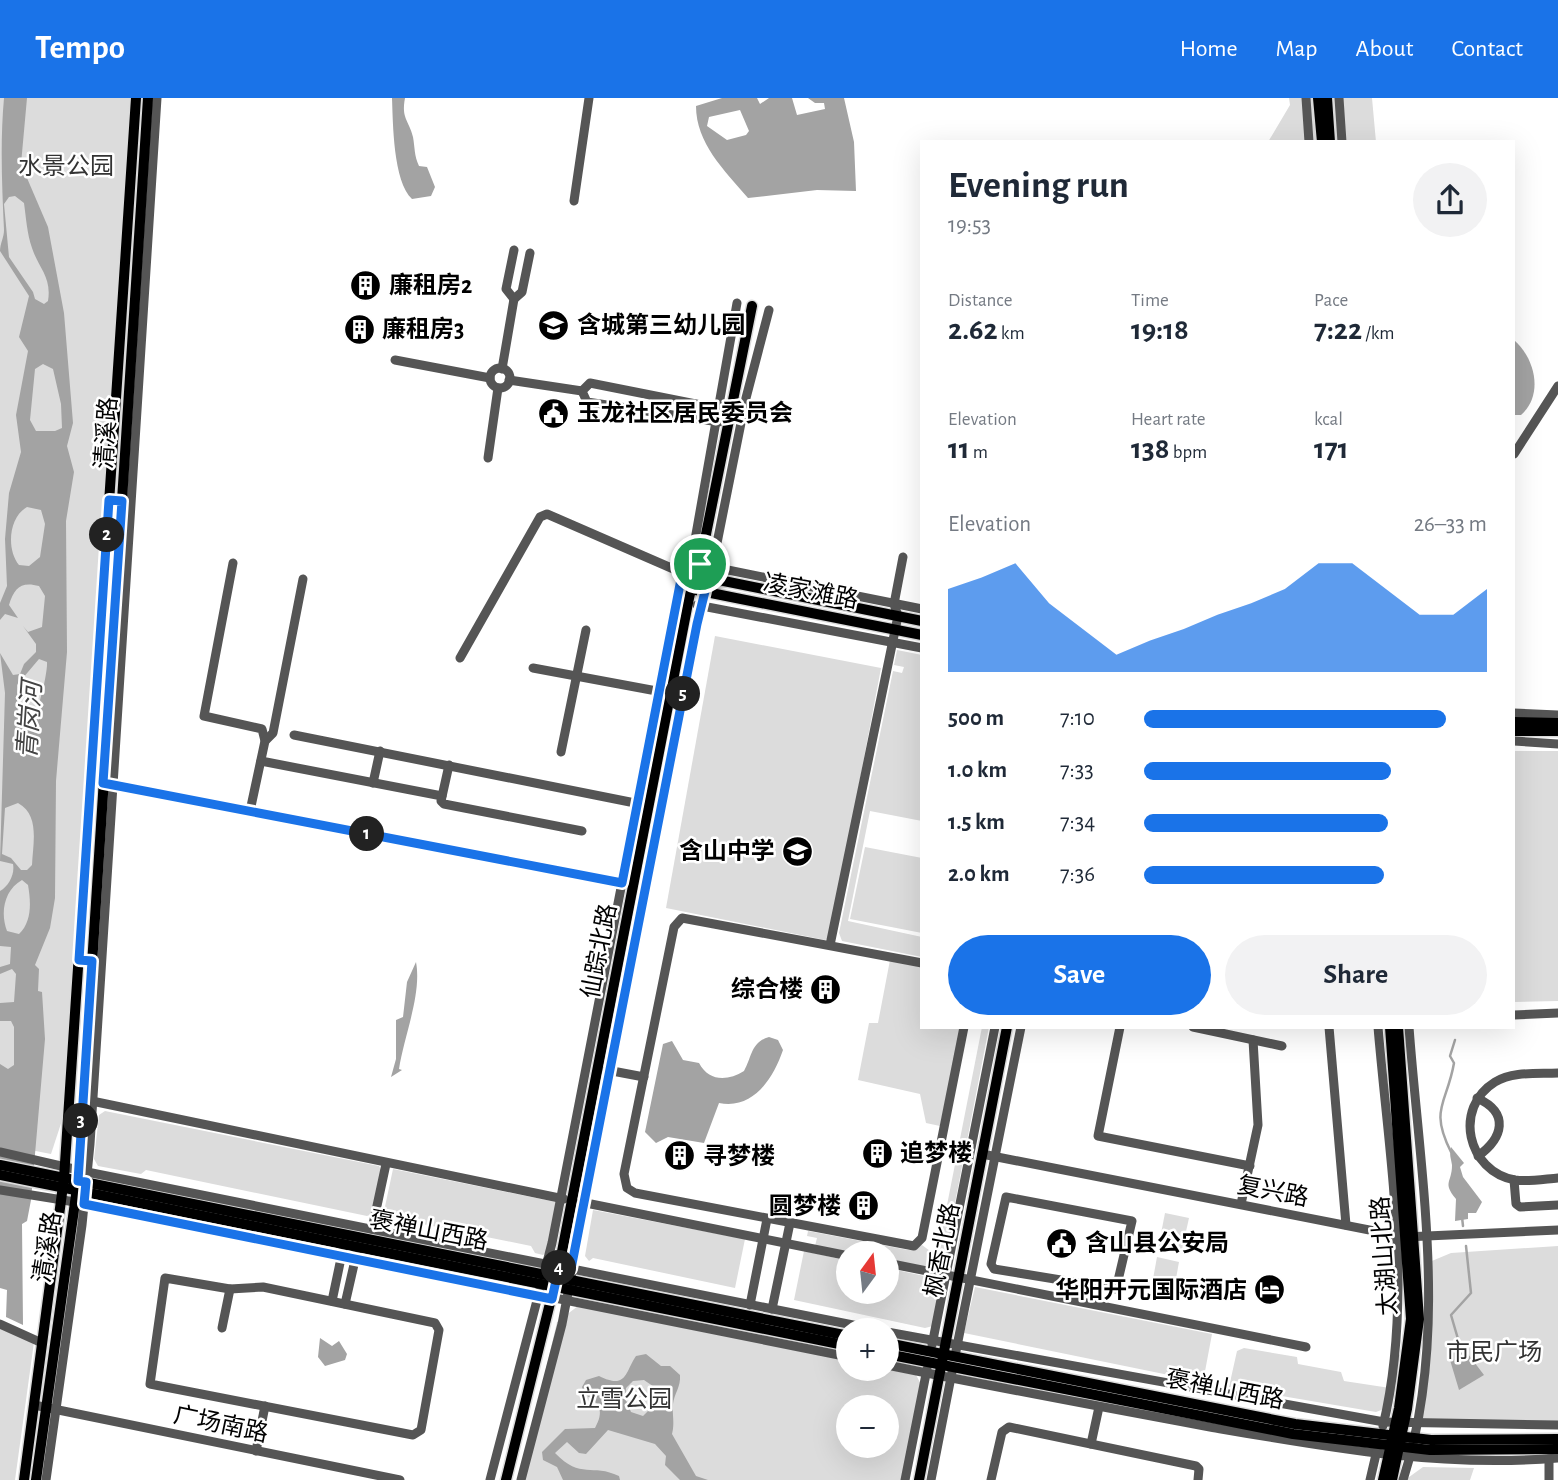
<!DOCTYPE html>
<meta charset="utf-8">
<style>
body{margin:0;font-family:"Alegreya Sans","Noto Sans SC",sans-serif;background:#f2f2f3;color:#1f2937;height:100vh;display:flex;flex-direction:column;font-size:26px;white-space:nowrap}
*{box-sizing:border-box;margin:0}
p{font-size:23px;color:#747a83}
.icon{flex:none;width:38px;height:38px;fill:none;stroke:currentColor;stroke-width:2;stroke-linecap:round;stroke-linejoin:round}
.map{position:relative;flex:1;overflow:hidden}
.side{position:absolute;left:920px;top:42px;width:595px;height:889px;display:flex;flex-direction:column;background:#fff;border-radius:0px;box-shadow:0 7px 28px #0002}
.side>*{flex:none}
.needle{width:46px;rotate:15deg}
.buttons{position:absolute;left:836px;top:1143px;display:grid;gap:14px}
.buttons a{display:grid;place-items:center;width:63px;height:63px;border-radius:50%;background:#fff;box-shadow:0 7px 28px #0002;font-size:35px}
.pin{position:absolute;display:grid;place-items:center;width:60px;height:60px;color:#fff;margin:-30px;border:4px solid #fff;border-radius:50%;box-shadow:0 2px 7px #0007}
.km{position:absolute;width:35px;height:35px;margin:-18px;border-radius:50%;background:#222;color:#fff;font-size:19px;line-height:35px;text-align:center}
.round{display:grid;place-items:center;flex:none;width:74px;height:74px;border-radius:37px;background:#f2f2f3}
.headline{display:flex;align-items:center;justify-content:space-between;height:119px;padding:0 28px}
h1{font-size:38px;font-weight:700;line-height:52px}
.stats{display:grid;grid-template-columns:repeat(3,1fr);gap:10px;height:119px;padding:7px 28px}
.stats div{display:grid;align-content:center}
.stats b{font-size:30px;font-weight:700}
.stats small{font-size:19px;font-weight:400}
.stats p{font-size:19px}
.chart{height:196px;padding:14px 28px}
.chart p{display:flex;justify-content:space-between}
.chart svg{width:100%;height:126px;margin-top:7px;fill:#1a73e8;opacity:.7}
.button{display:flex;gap:14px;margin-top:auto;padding:14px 28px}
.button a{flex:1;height:80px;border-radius:42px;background:#1a73e8;color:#fff;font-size:28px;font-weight:700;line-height:80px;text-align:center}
.button a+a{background:#f2f2f3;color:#1f2937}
ul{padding:0 28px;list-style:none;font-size:23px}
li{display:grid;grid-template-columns:112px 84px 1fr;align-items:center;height:52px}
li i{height:18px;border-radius:9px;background:#1a73e8}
header{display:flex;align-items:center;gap:42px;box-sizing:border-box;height:98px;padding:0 35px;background:#1a73e8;color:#fff}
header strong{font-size:33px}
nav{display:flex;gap:38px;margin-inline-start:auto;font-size:24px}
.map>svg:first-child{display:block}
</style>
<header>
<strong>Tempo</strong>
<nav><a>Home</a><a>Map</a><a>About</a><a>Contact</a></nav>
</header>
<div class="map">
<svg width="1558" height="1382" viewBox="0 0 1558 1382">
<rect width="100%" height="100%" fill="#fff"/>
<g fill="#dcdcdc" fill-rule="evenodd">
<polygon points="0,0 136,0 70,998 51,1056 0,1046"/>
<polygon points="1289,0 1372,0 1376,44 1268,44 1290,7"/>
<polygon points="715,538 881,570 830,840 825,842 666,810"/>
<polygon points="897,552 922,557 922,723 870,713 848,823 922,839 922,859 842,843 839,835 893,573 902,575 904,569 894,567"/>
<polygon points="1514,653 1558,653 1558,903 1514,904"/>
<polygon points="865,749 922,760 922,835 850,821"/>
<polygon points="890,862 922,868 922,929 961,929 940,1028 926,1025 920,996 858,982 869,925 878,925"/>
<polygon points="982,929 989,929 942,1172 887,1161 887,1155 854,1155 815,1148 817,1140 807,1138 808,1133 908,1152 922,1147 930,1153 929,1162 936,1163"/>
<polygon points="105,1013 379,1068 381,1072 372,1116 367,1118 146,1072 141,1076 98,1068 94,1061 99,1017"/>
<polygon points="393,1071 556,1104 548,1153 543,1157 535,1155 531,1148 383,1118"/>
<polygon points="593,1112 745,1141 735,1190 593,1160 589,1163 585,1158"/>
<polygon points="1165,1115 1189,1120 1181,1156 1158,1151"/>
<polygon points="1558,1148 1558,1324 1424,1323 1418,1315 1427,1271 1427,1165 1451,1155"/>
<polygon points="804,1153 849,1163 849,1194 887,1194 887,1170 943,1182 933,1228 925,1230 794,1202"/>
<polygon points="1157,1159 1179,1164 1175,1186 1153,1181"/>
<polygon points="975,1189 1212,1236 1203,1284 964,1235"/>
<path d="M578,1208L849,1263V1270L886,1271L916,1277L922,1288L904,1382H520L557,1224ZM849,1309H887V1348H849Z"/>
<polygon points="0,1229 34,1244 15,1382 0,1382"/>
<polygon points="1244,1250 1297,1259 1298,1266 1341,1274 1344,1283 1390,1290 1396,1256 1401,1257 1392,1308 1376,1314 1229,1289 1237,1253"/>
<polygon points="1423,1369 1474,1370 1470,1382 1405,1382"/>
</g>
<g fill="#a3a3a3" fill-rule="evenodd">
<path d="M4,0H27L21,66L48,129L64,215L73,325L67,348L74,374L66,423L67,554L56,683L55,800L50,830L35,867L39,871L38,893L42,894L45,941L31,1102L27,1123L22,1126L23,1227L6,1219L7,1192L0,1190V966L8,971L14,967V929L11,923H0V905L14,904L16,876L12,871L0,876V869L10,866L11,849L0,848V793C9,788 15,776 13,766L0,763L5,595L0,555L13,577L20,576L24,566L36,554V546L23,528L28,534L42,529L45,498L39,488C21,483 14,490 9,507L18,520L5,516L0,522V505L7,488L5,441L9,395L21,354L16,317L28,253L19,239L29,198L0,153C0,145 4,140 4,132C2,88 0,44 4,0ZM15,98L24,105C26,119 27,136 32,150C38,169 52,179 48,203L44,206L35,201L33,194L9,159L4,106L9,99ZM43,266L53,271L61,306L62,330L55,333H36L30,322L35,271ZM27,409L41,412L45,426L40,459L29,468L19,467C6,451 9,419 27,409ZM39,561L47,564C48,575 36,626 27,630L18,623L17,587ZM18,705C40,717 33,745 32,767L27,772H21L11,760L2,756L5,710ZM22,782L28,787C31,804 32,824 19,836L7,833C0,815 4,792 22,782Z"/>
<path d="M392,0H405C401,21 409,22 413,39C415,50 414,57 419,68L427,69L435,89L431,98L412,101C393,83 393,25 392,0Z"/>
<path d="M722,0H757L760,6L769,0H792L797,17L825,11L824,5H815L808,0H844L854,44L856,93L817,92L748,100C724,72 696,45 696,8ZM740,12L749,33L746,37L727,42L707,28L709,19Z"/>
<path d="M1514,242C1535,260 1544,297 1521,317H1514Z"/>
<path d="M416,864C422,896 404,938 399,971L402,972L391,979L396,961V922L403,919L407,884Z"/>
<path d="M769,939L778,942L783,952C773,981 753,1012 719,1005L704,1045L668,1039L656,1045L645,1034L663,946L672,943L683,962L699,965C709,984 728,983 744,973C752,959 751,944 769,939Z"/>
<path d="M1451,1049L1464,1065L1460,1069L1463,1079L1482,1104L1476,1115H1468V1121L1455,1123L1456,1101C1442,1084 1452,1085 1452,1067C1451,1060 1449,1057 1451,1049Z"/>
<polygon points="1457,1237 1463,1254 1468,1256 1484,1277 1459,1292 1450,1262"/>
<polygon points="320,1240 332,1248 339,1243 347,1256 345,1262 325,1268 318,1259"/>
<path d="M646,1256L661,1268H670L680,1277C681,1289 674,1296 673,1306C672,1317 675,1325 672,1336L696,1378L708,1382H680L665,1367L666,1358L655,1346L608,1332L586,1356L579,1355L567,1344L555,1355C581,1382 592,1365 619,1378L620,1382H563L557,1369L543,1362L542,1354L565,1331L595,1330C604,1314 601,1305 584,1296L582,1289L586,1282L599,1278C627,1292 625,1274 636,1258ZM644,1282L657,1291L653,1308L643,1318L631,1314L625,1300L626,1290L633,1283Z"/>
</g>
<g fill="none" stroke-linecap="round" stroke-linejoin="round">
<g stroke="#a3a3a3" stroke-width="2.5">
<path d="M1451,1054C1429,1010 1447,1006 1454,965L1450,958L1455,942"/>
<polyline points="1462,1119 1463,1128"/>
<polyline points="1458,1241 1451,1217 1471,1195 1466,1148"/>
</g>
<defs>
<g id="major">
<polyline points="1318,0 1322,44"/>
<polyline points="1327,0 1330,44"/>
<polyline points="694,477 922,523"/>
<polyline points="691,491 922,537"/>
<polyline points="1514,624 1558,625"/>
<polyline points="1514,633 1558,633"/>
<polyline points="0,1067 849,1238"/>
<polyline points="0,1077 849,1248"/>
<polyline points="887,1245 1295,1326 1431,1342 1558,1341"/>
<polyline points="887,1256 1293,1336 1430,1352 1558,1351"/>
<polyline points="24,1382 64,1080 136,0"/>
<polyline points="36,1382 78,1083 148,0"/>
<polyline points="506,1382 559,1169 688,505 694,477 700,466 752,208"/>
<polyline points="919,1382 1007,929"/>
<polyline points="1383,1382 1399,1310 1411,1221 1390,929"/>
<polyline points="1392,1382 1407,1311 1419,1221 1398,929"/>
</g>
</defs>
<use href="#major" stroke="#dbdbdb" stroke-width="13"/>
<g stroke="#555" stroke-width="9">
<polyline points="1306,0 1309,44"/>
<polyline points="1339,0 1342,44"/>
<polyline points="574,103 589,0"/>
<polyline points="514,152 506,191 514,201 522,194 530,155"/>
<polyline points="395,262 490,280"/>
<circle cx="500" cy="280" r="10"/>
<polyline points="502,271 514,201"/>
<polyline points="509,282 582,293"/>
<polyline points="719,324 587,304 582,293 590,285 731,313"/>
<polyline points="1514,356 1558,288"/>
<polyline points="488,360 498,290"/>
<polyline points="233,465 204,618 262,631 265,643 250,713"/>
<polyline points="708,468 922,511"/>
<polyline points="697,507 922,550"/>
<polyline points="460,560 540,419 547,416 685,476"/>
<polyline points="533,570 662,594"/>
<polyline points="1514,615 1558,617"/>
<polyline points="294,637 640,706"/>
<polyline points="265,643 273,635 303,481"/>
<polyline points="1514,643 1558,646"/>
<polyline points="561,654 586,532"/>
<polyline points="261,663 442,698"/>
<polyline points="449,667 441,703 444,706 582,733"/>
<polyline points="90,682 625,785"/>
<polyline points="373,685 380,653"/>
<polyline points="830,847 898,518 894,506 903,459"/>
<polyline points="922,865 682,820 674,829 624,1076 627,1090 635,1095 914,1148 922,1140 964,929"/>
<polyline points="1514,917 1558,915"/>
<polyline points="1120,929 1098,1038 1250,1068"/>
<polyline points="1193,929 1282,948"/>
<polyline points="1329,929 1346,1127"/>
<path d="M1378,929C1389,1061 1414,1198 1383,1328"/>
<polyline points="607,972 644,979"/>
<path d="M1558,975C1537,976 1513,973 1495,984C1453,1010 1467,1073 1515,1082C1528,1084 1545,1081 1558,1080"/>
<path d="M1477,1000C1510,1015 1503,1040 1478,1058"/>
<polyline points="87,1002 564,1101"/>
<polyline points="0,1054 87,1074 550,1167"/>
<polyline points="982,1056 1405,1139 1558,1132"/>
<polyline points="1514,1082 1516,1106 1520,1109 1558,1107"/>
<polyline points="0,1092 75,1104 849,1259"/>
<polygon points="1006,1099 1132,1123 1116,1191 994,1171 991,1166"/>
<polyline points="581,1104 849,1158"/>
<polyline points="1241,1106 1258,1027 1253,942"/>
<polyline points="372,1131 386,1066"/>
<polyline points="887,1165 1306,1249"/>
<polyline points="567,1170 878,1232"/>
<polygon points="165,1180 230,1191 263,1189 435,1225 439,1232 421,1332 413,1337 150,1286"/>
<polyline points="332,1203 344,1146"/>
<polyline points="345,1206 358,1149"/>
<polyline points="750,1207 767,1121"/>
<polyline points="772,1211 790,1125"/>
<polyline points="0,1226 42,1245"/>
<polyline points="222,1230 230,1191"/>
<polyline points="887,1234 1384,1324 1558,1327"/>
<polyline points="932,1247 995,929"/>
<polyline points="956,1253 1021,929"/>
<path d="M887,1267C995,1289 1102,1309 1210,1329C1326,1349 1440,1370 1558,1360"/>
<polyline points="34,1307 400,1382"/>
<polyline points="1091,1346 1099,1309"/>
<polyline points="256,1353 265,1308"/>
<polyline points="46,1382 82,1127 90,1046 157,0"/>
<polyline points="490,1382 552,1145 682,476 690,470 737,205"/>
<polyline points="521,1382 562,1226 697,526 717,445 746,300 769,212"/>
<polyline points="905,1382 927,1271"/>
<polyline points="931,1382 952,1274"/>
<polyline points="991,1382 1002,1334 1009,1329 1196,1368 1199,1371 1198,1382"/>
<polyline points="1370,1382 1377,1352"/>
<path d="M1403,1382C1450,1237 1420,1078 1409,929"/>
<polyline points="1549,1382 1549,1361"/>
</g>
<use href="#major" stroke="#000" stroke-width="10"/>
</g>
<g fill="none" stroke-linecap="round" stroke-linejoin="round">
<defs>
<polygon id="route" points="109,402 122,403 103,685 622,785 682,476 694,477 700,466 711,469 697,526 571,1171 559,1169 552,1201 84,1106 86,1084 78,1083 92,863 79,862"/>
</defs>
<use href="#route" stroke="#fff" stroke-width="14"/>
<use href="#route" stroke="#1a73e8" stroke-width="9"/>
</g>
<defs>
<symbol id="building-disc" viewBox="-11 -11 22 22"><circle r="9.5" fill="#000" stroke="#fff"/><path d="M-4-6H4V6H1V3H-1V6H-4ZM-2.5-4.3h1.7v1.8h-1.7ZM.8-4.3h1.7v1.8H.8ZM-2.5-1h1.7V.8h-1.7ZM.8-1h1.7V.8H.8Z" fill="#fff"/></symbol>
<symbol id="school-disc" viewBox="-11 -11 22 22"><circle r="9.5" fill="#000" stroke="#fff"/><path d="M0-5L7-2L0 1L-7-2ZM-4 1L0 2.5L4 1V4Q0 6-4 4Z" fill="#fff"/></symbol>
<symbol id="civic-disc" viewBox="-11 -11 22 22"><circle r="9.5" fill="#000" stroke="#fff"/><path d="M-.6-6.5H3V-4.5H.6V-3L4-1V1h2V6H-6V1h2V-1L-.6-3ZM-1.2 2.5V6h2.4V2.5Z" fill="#fff"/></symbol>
<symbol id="hotel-disc" viewBox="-11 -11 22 22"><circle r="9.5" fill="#000" stroke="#fff"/><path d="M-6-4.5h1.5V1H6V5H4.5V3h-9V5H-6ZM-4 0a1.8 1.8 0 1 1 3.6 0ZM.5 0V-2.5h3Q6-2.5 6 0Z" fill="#fff"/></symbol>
</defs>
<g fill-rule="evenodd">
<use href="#building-disc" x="348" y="170" width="35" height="35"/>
<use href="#school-disc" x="536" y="210" width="35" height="35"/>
<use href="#building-disc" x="342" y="214" width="35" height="35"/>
<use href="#civic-disc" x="536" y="298" width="35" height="35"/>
<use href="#school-disc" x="780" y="736" width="35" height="35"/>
<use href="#building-disc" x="808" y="874" width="35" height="35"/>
<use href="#building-disc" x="860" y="1038" width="35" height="35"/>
<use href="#building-disc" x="662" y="1040" width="35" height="35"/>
<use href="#building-disc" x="846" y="1090" width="35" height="35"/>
<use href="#civic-disc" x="1044" y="1128" width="35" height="35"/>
<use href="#hotel-disc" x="1252" y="1174" width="35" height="35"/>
</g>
<g text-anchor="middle" stroke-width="5" stroke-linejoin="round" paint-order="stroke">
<g font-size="24" fill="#333" stroke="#fff">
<text x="66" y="76">水景公园</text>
<text x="1494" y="1262">市民广场</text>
<text x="624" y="1309">立雪公园</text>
</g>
<g font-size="24" font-weight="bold" fill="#000" stroke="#fff" text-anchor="start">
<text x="389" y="195">廉租房2</text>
<text x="577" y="235">含城第三幼儿园</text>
<text x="382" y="239">廉租房3</text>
<text x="577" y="323">玉龙社区居民委员会</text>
<text x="775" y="761" text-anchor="end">含山中学</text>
<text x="803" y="899" text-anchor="end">综合楼</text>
<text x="900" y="1063">追梦楼</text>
<text x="703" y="1066">寻梦楼</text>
<text x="841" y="1116" text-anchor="end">圆梦楼</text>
<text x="1085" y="1153">含山县公安局</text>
<text x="1247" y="1200" text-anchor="end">华阳开元国际酒店</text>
</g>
<g font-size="24" fill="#000" stroke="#fff">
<text transform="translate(106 335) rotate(-86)" y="8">清溪路</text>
<text transform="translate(811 493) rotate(11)" y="8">凌家滩路</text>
<text transform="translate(599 853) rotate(-79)" y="8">仙踪北路</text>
<text transform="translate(1273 1093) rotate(11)" y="8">复兴路</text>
<text transform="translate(429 1132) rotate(11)" y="8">褒禅山西路</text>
<text transform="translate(47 1149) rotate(-81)" y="8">清溪路</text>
<text transform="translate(942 1152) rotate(-79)" y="8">枫香北路</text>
<text transform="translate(1384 1158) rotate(-94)" y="8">太湖山北路</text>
<text transform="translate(1225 1291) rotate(11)" y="8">褒禅山西路</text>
<text transform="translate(221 1326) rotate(12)" y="8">广场南路</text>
</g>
<g font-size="26" font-style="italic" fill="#444" stroke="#fff">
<text transform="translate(29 622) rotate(-86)" y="9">青岗河</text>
</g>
</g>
</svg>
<div class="buttons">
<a><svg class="needle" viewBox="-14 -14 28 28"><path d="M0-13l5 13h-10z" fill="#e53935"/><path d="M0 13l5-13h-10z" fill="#747a83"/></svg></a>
<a>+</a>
<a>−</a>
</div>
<div class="pin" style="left:700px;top:466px;background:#1e9e55"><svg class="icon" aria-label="arrive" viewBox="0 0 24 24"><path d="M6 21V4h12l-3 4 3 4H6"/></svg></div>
<b class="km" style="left:367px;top:736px">1</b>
<b class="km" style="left:107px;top:437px">2</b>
<b class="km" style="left:81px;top:1023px">3</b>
<b class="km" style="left:559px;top:1170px">4</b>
<b class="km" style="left:683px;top:596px">5</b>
<section class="side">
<div class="headline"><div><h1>Evening run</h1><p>19:53</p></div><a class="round"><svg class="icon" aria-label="share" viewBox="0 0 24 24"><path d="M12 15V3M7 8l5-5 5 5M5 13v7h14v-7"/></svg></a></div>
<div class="stats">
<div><p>Distance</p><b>2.62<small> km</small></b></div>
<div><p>Time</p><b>19:18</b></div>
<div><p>Pace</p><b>7:22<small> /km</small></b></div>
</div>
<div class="stats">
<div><p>Elevation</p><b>11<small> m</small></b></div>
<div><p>Heart rate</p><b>138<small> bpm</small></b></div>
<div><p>kcal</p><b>171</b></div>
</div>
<div class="chart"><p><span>Elevation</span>26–33 m</p>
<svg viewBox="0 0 160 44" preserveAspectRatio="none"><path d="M0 44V15L10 11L20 6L30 20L40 29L50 38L60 33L70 29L80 24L90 20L100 15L110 6L120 6L130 15L140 24L150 24L160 15V44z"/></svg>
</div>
<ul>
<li><b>500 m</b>7:10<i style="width:88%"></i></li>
<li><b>1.0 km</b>7:33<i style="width:72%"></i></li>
<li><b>1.5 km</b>7:34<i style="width:71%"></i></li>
<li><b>2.0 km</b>7:36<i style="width:70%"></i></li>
</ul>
<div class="button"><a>Save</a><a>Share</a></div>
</section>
</div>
